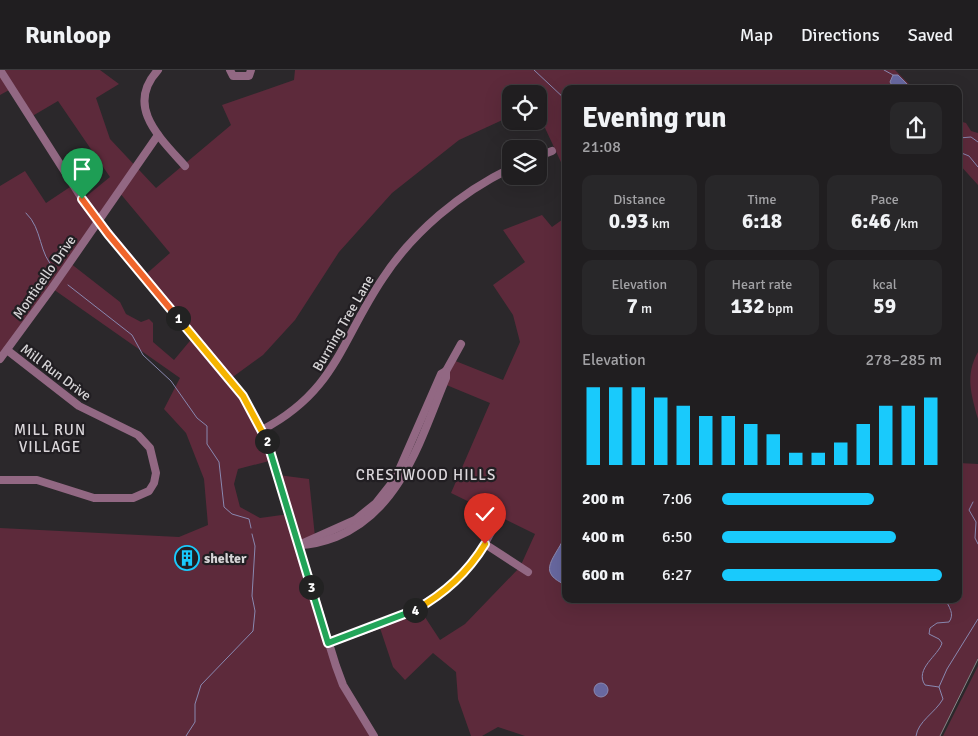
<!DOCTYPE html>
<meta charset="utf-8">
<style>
body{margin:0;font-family:Signika,sans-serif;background:#282729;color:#f1f3f6;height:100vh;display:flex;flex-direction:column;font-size:19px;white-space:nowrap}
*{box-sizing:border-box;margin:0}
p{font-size:16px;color:#a2a2a5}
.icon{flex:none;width:28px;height:28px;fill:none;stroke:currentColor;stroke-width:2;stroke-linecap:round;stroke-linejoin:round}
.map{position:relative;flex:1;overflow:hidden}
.sheet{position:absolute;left:562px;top:15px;width:400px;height:518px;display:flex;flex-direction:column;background:#201e20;border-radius:10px;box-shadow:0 5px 20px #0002,0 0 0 1px #3d3c3e}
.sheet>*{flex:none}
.controls{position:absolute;left:502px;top:15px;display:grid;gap:10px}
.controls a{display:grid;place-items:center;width:45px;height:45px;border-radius:10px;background:#201e20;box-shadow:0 5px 20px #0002,0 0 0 1px #3d3c3e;font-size:25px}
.pin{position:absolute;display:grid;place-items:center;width:42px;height:42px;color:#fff;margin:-51px -21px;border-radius:50% 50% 50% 0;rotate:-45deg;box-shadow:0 0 5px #0007}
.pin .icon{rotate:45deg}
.km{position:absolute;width:25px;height:25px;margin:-12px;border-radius:50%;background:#222;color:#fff;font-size:14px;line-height:25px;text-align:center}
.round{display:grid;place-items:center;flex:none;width:52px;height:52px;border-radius:10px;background:#282729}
.headline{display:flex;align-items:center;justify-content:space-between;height:85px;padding:0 20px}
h1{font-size:28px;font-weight:700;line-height:38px}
.metrics{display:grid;grid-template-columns:repeat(3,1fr);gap:8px;height:85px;padding:5px 20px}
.metrics div{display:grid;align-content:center;border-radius:10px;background:#282729;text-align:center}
.metrics b{font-size:21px;font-weight:700}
.metrics small{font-size:14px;font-weight:400}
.metrics p{font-size:14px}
.chart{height:140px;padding:10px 20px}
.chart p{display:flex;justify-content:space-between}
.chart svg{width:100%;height:90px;margin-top:5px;stroke:#19cafc;stroke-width:6}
ul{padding:0 20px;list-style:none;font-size:16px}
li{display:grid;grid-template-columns:80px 60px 1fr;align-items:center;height:38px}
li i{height:12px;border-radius:6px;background:#19cafc}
header{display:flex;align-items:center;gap:30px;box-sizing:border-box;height:70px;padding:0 25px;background:#201e20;border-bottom:1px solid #3d3c3e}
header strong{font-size:24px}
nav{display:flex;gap:28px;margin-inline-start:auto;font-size:18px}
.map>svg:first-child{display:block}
</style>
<header>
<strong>Runloop</strong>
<nav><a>Map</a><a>Directions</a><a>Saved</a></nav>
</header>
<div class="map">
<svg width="978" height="666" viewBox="0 0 978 666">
<rect width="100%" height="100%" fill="#2b282b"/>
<g fill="#5d2a3b" fill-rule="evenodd">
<path d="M0,0H100L119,14L96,28L110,69L156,118L231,55L222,35L294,10L295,0H895L914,19H566V103L539,45V24H511V46L459,70L392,123L339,182L295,250L263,285L230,309L237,318L273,390L238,399L234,414L240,437L260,448L289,444L278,405L309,409L315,467L299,475L336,596L374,666H0V458L179,467L208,455L204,409L186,363L164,339L180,308L53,219L0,289V116L25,101L46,133L73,115L83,129L110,107L58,31L29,48L11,19L0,25ZM119,122L170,183L144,206L194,266L174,290L153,272V253L149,249L141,252L126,244L120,232L70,193Z"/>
<polygon points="959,51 966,53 971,61 978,63 978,115 959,94"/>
<polygon points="542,145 552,157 566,147 566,529 959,529 959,393 978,394 978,588 940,666 525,666 498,657 482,666 471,666 458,629 456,602 433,583 405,610 393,597 379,555 419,538 440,570 465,554 520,497 535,464 451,423 490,333 444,314 453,290 503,310 520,272 513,245 493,215 525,192 503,160"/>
<path d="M978,282V349C971,324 965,305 978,282Z"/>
<polygon points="978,596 978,666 943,666"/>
</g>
<g fill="#6868a0" stroke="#8988b0">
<polygon points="893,5 898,5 912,19 894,19 890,12"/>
<path d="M562,472L566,473L562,490L566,487V515C538,503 552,491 562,472Z"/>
<circle cx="601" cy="620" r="7"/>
</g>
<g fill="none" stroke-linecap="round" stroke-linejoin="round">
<g stroke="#8988b0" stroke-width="1">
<polyline points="534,0 566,30"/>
<polyline points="884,0 893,5"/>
<polyline points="959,68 971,67 978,72"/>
<polyline points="959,82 969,86 978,97"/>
<path d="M26,143C43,159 38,184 55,199"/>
<polyline points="68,215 132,265 143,285 171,311 197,348 207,356 207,374 219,392 224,437 232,444 249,449 251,458"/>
<polyline points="973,432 969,440 976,452 975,468 978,474"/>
<polyline points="939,617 947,599 978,549"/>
<polyline points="186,666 195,652 195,634 201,615 253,561 255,541 252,526 255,476 252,464"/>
<path d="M916,666C918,651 935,643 943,629L939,617L925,615C914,599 939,585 942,573L939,569L929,564L930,558L937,553L949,552C955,544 949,537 945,529"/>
</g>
<g stroke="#926883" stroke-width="8">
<polyline points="0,0 88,138 237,318 257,350 266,370 336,596 343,615 374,666"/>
<path d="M158,0C125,36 159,67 185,96"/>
<polyline points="230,0 233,6 249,6 251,0"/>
<polyline points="539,86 552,81"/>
<polyline points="0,289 52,218 158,65"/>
<path d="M262,360C336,321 340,272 383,208C413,162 461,122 511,98"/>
<polyline points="0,410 37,410 94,428 133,428 149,421 154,413 156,403 150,378 138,365 79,336 7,280"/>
<polyline points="485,474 528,502"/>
<polyline points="299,475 355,450 376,433 395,409 441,304 446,301 461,274"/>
<path d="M299,475C312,475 323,472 336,467C401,441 421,368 446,308V301"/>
<path d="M328,573C408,545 462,530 499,446"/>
</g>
<polyline stroke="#878587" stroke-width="1" points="940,666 978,589"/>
</g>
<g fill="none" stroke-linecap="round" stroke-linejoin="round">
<defs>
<polyline id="split-1" points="82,129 108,164 178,248"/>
<polyline id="split-2" points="178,248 243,326 267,371"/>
<polyline id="split-3" points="267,371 311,517"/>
<polyline id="split-4" points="311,517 328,573 415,540"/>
<path id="split-5" d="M415,540C444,524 468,502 485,474"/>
</defs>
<use href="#split-1" stroke="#fff" stroke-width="10"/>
<use href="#split-2" stroke="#fff" stroke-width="10"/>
<use href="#split-3" stroke="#fff" stroke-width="10"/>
<use href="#split-4" stroke="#fff" stroke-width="10"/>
<use href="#split-5" stroke="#fff" stroke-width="10"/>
<use href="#split-1" stroke="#f0652b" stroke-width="6"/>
<use href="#split-2" stroke="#f5b400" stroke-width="6"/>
<use href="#split-3" stroke="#22a559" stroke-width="6"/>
<use href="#split-4" stroke="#22a559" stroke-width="6"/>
<use href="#split-5" stroke="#f5b400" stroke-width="6"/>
</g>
<defs>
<symbol id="building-ring" viewBox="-11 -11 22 22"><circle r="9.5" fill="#211e22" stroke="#19cafc" stroke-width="1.5"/><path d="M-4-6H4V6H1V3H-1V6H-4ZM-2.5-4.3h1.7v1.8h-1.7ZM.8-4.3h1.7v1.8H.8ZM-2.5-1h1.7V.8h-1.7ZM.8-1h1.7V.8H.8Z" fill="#19cafc"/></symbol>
</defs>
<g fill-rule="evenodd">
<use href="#building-ring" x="173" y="474" width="28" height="28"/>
</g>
<g text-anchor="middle" stroke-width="4.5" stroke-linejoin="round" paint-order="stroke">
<g font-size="14" fill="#d6d4d6" stroke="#211e22">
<text transform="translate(44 207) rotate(-55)" y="5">Monticello Drive</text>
<text transform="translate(343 253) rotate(-60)" y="5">Burning Tree Lane</text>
<text transform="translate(56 302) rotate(37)" y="5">Mill Run Drive</text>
</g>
<g font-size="14" font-weight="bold" fill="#d6d4d6" stroke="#211e22" text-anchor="start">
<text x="204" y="493">shelter</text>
</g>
<g font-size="15" letter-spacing="1" fill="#dbd7db" stroke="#211e22">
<text x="50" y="365">MILL RUN<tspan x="50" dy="17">VILLAGE</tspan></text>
<text x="426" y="410">CRESTWOOD HILLS</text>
</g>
</g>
</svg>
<div class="controls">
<a><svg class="icon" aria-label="locate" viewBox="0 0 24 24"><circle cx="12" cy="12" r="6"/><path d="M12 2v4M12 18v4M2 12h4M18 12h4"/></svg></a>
<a><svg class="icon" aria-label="layers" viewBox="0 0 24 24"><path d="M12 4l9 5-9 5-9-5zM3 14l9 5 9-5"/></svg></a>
</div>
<div class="pin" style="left:82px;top:129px;background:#1e9e55"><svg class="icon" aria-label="arrive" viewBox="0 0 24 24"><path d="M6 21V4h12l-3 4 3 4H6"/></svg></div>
<div class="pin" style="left:485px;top:474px;background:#d93025"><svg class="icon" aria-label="check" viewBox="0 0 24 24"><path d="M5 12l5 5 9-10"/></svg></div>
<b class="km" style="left:178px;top:248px">1</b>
<b class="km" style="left:267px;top:371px">2</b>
<b class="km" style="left:311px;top:517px">3</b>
<b class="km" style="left:415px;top:540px">4</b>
<section class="sheet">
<div class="headline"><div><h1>Evening run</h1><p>21:08</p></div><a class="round"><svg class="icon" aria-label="share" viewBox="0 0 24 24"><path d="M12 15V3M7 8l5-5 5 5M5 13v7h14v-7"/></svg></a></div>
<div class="metrics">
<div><p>Distance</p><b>0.93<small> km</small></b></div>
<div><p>Time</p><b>6:18</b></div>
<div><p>Pace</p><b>6:46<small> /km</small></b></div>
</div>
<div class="metrics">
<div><p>Elevation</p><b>7<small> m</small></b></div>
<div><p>Heart rate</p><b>132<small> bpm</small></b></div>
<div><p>kcal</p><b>59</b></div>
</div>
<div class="chart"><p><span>Elevation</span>278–285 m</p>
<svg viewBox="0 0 160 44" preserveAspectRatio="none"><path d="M5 44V6M15 44V6M25 44V6M35 44V11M45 44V15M55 44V20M65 44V20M75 44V24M85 44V29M95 44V38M105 44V38M115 44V33M125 44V24M135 44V15M145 44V15M155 44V11"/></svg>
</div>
<ul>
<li><b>200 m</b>7:06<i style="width:69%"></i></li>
<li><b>400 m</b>6:50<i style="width:79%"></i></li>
<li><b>600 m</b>6:27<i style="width:100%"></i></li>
</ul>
</section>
</div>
